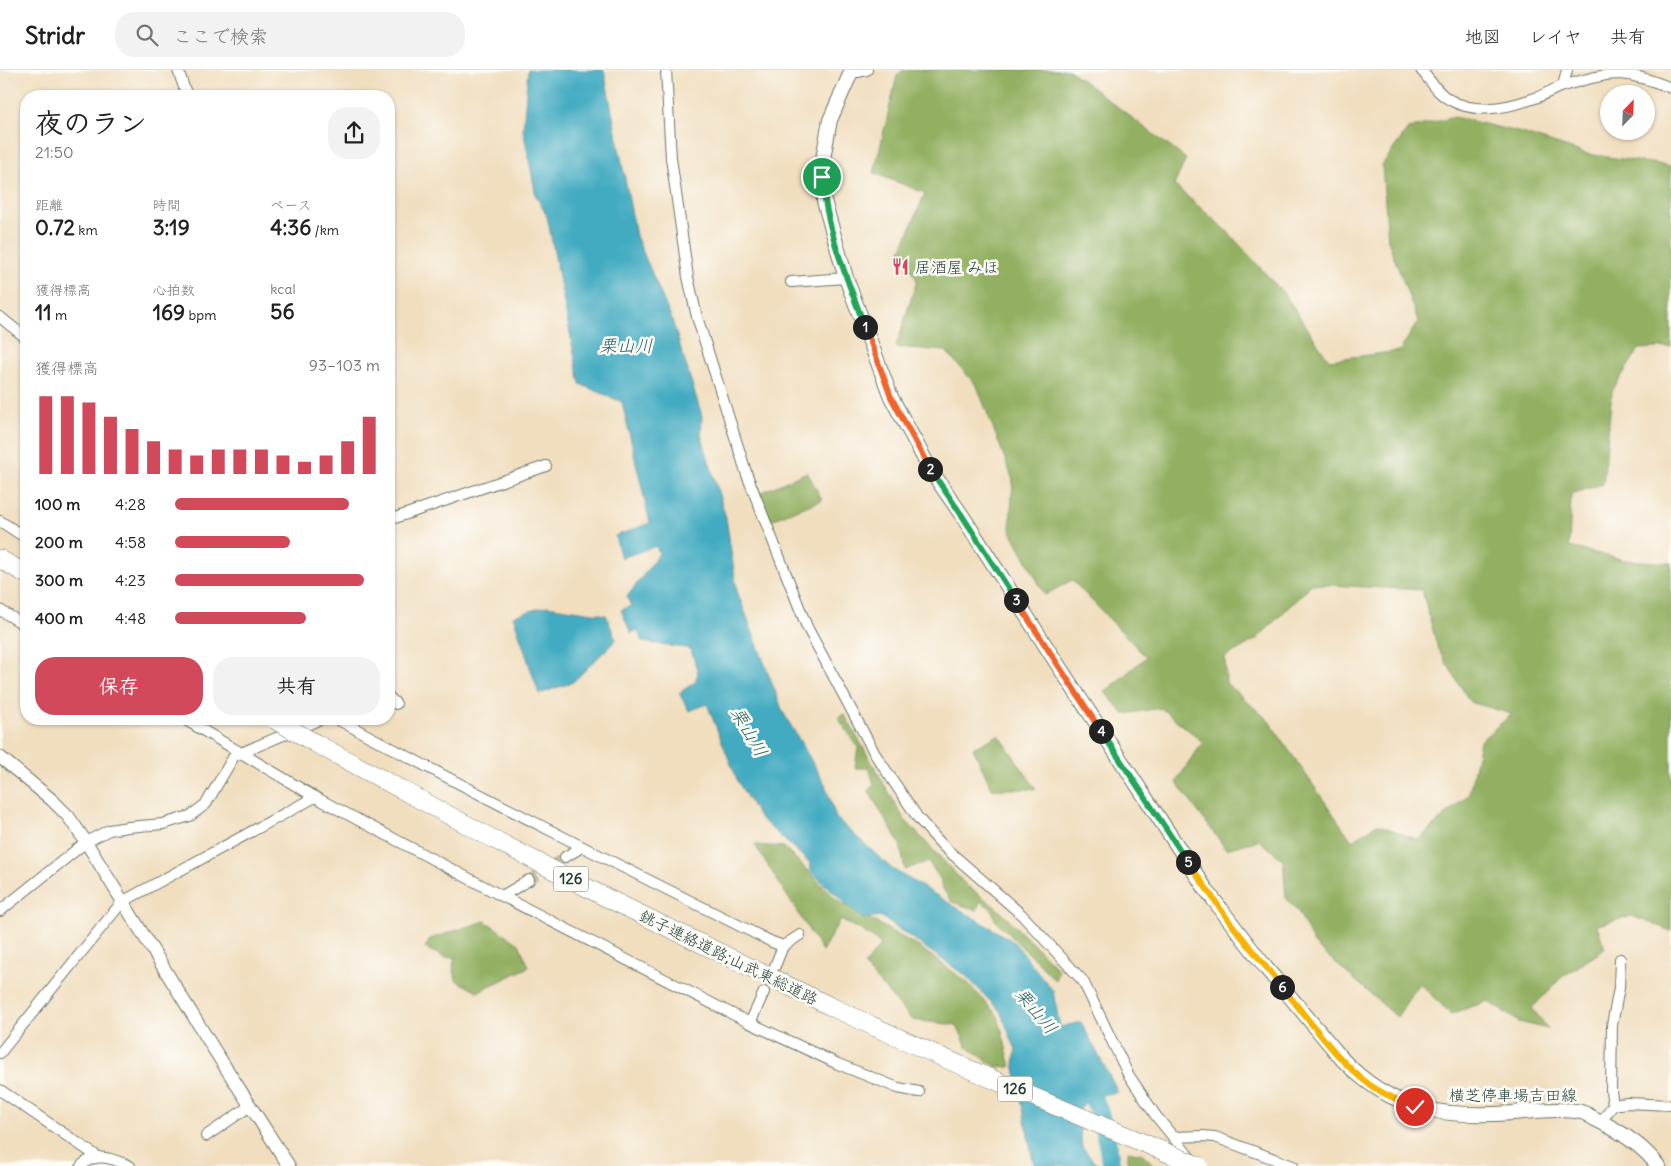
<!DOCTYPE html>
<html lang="ja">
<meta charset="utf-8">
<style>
body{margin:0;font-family:Delius,"Klee One",sans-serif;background:#f2f2f2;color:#222;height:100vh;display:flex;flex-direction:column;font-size:19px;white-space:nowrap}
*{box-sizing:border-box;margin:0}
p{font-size:16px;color:#767676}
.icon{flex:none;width:28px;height:28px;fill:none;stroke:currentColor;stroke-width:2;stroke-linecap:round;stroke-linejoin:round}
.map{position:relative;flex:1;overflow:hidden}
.panel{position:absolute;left:20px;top:20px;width:375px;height:635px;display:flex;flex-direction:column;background:#fff;border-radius:20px;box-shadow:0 1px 4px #0004}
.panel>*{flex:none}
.needle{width:32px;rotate:23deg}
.controls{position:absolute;left:1600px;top:15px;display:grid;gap:10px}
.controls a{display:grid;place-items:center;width:55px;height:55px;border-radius:50%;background:#fff;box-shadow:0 1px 4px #0004;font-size:25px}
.pin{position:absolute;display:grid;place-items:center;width:42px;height:42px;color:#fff;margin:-21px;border:2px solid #fff;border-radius:50%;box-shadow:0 1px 5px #0007}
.km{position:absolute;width:25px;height:25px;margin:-12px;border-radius:50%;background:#222;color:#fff;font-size:14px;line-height:25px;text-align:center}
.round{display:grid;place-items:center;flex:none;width:52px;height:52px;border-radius:20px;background:#f2f2f2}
.summary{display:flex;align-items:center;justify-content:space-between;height:85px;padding:0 15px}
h1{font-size:28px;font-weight:700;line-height:38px}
.figures{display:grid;grid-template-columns:repeat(3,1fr);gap:8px;height:85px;padding:5px 15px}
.figures div{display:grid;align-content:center}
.figures b{font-size:21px;font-weight:700}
.figures small{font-size:14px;font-weight:400}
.figures p{font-size:14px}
.chart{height:140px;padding:10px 15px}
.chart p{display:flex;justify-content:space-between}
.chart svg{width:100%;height:90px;margin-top:5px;stroke:#d1495b;stroke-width:6}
.primary-button{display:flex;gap:10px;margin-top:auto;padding:10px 15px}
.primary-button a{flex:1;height:58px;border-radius:20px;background:#d1495b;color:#fff;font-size:20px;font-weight:700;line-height:58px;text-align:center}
.primary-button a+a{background:#f2f2f2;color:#222}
ul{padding:0 15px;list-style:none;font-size:16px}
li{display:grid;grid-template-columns:80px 60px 1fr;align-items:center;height:38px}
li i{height:12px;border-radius:6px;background:#d1495b}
header{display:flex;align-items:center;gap:30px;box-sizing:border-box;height:70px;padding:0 25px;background:#fff;border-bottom:1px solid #e0e0e0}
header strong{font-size:24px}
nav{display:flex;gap:28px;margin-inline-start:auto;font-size:18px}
.search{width:350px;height:45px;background:#f2f2f2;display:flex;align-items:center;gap:12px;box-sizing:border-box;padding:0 18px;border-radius:20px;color:#767676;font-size:19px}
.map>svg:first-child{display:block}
</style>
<header>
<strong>Stridr</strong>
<div class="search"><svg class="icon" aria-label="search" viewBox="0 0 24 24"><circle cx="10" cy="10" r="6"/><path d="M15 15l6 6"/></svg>ここで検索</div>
<nav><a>地図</a><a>レイヤ</a><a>共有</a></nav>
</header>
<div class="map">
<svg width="1671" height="1096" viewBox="0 0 1671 1096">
<rect width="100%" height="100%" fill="#fdfcf7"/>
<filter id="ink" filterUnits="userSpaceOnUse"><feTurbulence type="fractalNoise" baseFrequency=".02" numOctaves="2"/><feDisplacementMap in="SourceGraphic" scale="10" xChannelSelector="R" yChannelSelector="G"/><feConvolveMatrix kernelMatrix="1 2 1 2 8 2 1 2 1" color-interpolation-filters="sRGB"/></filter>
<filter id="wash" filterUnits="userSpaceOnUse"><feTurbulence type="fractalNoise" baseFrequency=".0096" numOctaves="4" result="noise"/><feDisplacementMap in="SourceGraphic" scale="20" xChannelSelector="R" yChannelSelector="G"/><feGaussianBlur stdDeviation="1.12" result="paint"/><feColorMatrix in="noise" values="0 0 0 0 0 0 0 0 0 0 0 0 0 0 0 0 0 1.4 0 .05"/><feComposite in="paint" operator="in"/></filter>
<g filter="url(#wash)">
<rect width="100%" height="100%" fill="#f1debf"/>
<g fill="#93b062" stroke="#59764b" fill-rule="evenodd">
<path d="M903,0H1069L1186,89L1174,115L1226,160L1285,225L1329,290L1400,281L1418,251L1388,171L1382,95L1408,59L1454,47L1522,63L1587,84L1671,96V277L1639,279L1612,321L1603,414L1571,424L1569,477L1625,490L1671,493V861L1632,846L1597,855L1605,879L1562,907L1532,938L1548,959L1519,952L1488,931L1451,944L1419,913L1397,947L1314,874L1298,841L1286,828L1283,790L1259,770L1226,779L1176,712L1203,672L1161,638L1124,644L1105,622L1146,587L1072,510L1045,525L1010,459L1013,410L977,316L946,281L896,277L917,210L900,183L925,123L874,103L897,6ZM1312,514L1422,520L1438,579L1470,632L1512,644L1480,671L1469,724L1418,770L1377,754L1352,771L1268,650L1226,613L1225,587L1257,569Z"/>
<polygon points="807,402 822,430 771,450 758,424"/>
<polygon points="844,644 904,749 967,816 997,838 1059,900 1055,910 995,850 992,839 980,831 977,840 952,832 941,816 941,810 928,791 905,800 900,774 868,720 874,714 869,698 855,698 858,677 838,648"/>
<polygon points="999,665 1036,719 992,719 973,678"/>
<polygon points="755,775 784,777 837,830 919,877 967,912 998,946 1011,997 997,997 967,977 957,955 912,950 864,896 881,874 861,860 840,850 822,881"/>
<polygon points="485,851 519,874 529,897 477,922 456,910 453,896 455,887 446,888 425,878 430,869"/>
<polygon points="1128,1081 1143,1084 1155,1096 1128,1096"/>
</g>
<g fill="#42abc1" stroke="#30747a">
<polygon points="528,0 604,0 636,166 672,250 702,346 701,364 726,448 737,521 783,642 825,714 836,748 891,798 1014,872 1053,921 1060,957 1081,952 1118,1022 1088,1027 1078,1043 1082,1077 1098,1096 1034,1096 1014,993 1016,980 1000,941 966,906 880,846 863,849 811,802 810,793 759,747 738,712 707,634 689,641 679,623 695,612 698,603 691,580 686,578 642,572 638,560 631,563 621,540 631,536 627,527 659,484 656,476 621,488 615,466 650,453 622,332 580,314 547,146 536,126 523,59"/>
<polygon points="547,536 606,545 616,570 573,612 539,624 513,546"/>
</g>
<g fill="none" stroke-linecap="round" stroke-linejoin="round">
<polyline stroke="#42abc1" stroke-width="19" points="1081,1005 1098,1038 1108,1075 1111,1096"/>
</g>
</g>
<g filter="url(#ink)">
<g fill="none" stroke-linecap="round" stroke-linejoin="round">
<polyline stroke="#c7bea3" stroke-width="10" stroke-dasharray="10 5" stroke-linecap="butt" points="529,810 565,787"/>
<defs>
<g id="minor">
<polyline points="178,0 187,26"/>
<polyline points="666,0 671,88 688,207 697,247 747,405 807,557 875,684 918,748 943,776 1022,845 1083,911 1128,1004 1156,1046 1192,1090"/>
<path d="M1421,0C1430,10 1438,24 1450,30C1475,44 1507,38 1532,29C1543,26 1553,19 1563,16C1579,11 1599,5 1616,4C1634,4 1654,11 1671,18"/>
<polyline points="851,2 859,2 867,0"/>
<polyline points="1563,16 1567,0"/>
<polyline points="791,212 846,208"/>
<polyline points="0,247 26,268"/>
<polyline points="389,450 546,396"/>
<polyline points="0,451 26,468"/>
<polyline points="0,540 26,556"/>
<polyline points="389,627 396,634"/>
<polyline points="184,649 315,727 502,826 750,953 838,994 898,1018 919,1022"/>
<path d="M337,649C480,726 626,799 772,872L783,876"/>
<polyline points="565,787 582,777"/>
<polyline points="502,826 529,810"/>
<polyline points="0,841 86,772 109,760 128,757 163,754 190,746 206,734 234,686 321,649"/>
<polyline points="775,896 783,876 800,865"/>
<polyline points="750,953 764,922"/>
<polyline points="0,983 122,832 315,727"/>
<polyline points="0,1020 98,1087"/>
<polyline points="1613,1035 1611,1021 1612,955 1619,918 1620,889"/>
<polyline points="1601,1052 1613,1035 1627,1033 1671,1035"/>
<polyline points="206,1066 250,1036"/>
<polyline points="1173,1067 1203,1066 1215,1067 1293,1096"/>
<path d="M81,1096C96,1081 113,1089 130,1096"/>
</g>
<polyline id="tertiary" points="0,687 52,730 68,746 86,772 215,981 289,1096"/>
<path id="secondary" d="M852,0L830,50L823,89L824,131L846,208L891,327L930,399L963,447L1056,592L1207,821L1266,898L1343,990C1393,1042 1444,1048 1513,1043C1531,1041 1564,1038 1581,1042C1586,1043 1591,1047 1595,1049C1618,1060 1643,1075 1658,1096"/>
<g id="motorway">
<polyline points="0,489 26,504"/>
<polyline points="315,673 482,763 605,827 832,937"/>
</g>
</defs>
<use href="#minor" stroke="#687565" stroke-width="12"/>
<use href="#tertiary" stroke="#687565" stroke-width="14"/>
<use href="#secondary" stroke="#687565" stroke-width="16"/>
<use href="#motorway" stroke="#687565" stroke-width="19"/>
<use href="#minor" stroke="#fff" stroke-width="10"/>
<use href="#tertiary" stroke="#fff" stroke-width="12"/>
<use href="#secondary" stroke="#fff" stroke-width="14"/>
<use href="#motorway" stroke="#fff" stroke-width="18"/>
<defs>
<g id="motorway-bridge">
<polyline points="275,650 315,673"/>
<path d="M832,937C953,994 1076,1045 1199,1096"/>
</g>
</defs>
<use href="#motorway-bridge" stroke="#687565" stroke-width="19" stroke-linecap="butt"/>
<use href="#motorway-bridge" stroke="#fff" stroke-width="18"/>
</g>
</g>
<g fill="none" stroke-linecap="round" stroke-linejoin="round" filter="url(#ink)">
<defs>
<path id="split-1" d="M822,107C826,159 847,209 865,257"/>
<polyline id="split-2" points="865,257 891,327 930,399"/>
<polyline id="split-3" points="930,399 963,447 1016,530"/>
<polyline id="split-4" points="1016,530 1101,661"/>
<polyline id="split-5" points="1101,661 1188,792"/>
<polyline id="split-6" points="1188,792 1229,851 1282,917"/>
<path id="split-7" d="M1282,917C1308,948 1338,992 1370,1015C1384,1025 1400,1031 1415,1037"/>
</defs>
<use href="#split-1" stroke="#fff" stroke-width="10"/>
<use href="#split-2" stroke="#fff" stroke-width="10"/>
<use href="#split-3" stroke="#fff" stroke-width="10"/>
<use href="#split-4" stroke="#fff" stroke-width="10"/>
<use href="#split-5" stroke="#fff" stroke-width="10"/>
<use href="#split-6" stroke="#fff" stroke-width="10"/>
<use href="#split-7" stroke="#fff" stroke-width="10"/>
<use href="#split-1" stroke="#22a559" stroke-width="6"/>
<use href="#split-2" stroke="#f0652b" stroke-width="6"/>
<use href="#split-3" stroke="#22a559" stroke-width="6"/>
<use href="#split-4" stroke="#f0652b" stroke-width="6"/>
<use href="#split-5" stroke="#22a559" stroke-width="6"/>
<use href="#split-6" stroke="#f5b400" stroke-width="6"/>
<use href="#split-7" stroke="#f5b400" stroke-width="6"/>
</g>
<defs>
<symbol id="restaurant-bare" viewBox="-9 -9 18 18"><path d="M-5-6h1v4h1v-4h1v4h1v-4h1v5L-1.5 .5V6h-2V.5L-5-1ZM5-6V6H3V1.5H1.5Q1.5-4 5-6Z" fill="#d1495b" stroke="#fdfcf7" stroke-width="2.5" paint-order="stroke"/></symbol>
</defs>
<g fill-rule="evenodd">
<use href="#restaurant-bare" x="888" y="184" width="25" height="25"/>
</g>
<g text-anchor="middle" stroke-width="5" stroke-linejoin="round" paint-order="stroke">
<g fill="#fdfcf7" stroke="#62766e" stroke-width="1">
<rect x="553.5" y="796.5" width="35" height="25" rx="4"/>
<rect x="997.5" y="1006.5" width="35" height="25" rx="4"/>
</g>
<g font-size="15" font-weight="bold" fill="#1f3d34">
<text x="571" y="814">126</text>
<text x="1015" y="1024">126</text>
</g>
<g font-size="16" fill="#1f3d34" stroke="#fdfcf7" text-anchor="start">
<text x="915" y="203">居酒屋 みほ</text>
</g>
<g font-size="16" fill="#1f3d34" stroke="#fdfcf7">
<text transform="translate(729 887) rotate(26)" y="6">銚子連絡道路;山武東総道路</text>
<text x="1513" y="1031">横芝停車場吉田線</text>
</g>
<g font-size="18" font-style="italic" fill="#2b6465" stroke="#fdfcf7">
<text x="626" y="282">栗山川</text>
<text transform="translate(749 662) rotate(60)" y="6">栗山川</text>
<text transform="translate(1036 941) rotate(50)" y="6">栗山川</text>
</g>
</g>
</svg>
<div class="controls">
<a><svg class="needle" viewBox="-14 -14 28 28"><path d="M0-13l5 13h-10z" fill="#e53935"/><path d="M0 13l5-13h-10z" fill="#767676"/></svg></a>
</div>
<div class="pin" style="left:822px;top:107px;background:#1e9e55"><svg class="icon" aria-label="arrive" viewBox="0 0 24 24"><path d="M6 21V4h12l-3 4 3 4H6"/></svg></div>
<div class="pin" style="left:1415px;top:1037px;background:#d93025"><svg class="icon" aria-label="check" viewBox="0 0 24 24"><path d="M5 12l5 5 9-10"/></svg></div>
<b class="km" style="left:865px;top:257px">1</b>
<b class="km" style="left:930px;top:399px">2</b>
<b class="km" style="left:1016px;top:530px">3</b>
<b class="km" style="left:1101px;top:661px">4</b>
<b class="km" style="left:1188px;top:792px">5</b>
<b class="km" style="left:1282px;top:917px">6</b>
<section class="panel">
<div class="summary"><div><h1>夜のラン</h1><p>21:50</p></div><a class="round"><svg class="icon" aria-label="share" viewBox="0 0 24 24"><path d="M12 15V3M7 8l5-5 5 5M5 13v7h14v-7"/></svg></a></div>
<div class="figures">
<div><p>距離</p><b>0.72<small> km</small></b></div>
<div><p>時間</p><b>3:19</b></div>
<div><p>ペース</p><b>4:36<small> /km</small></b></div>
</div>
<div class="figures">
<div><p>獲得標高</p><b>11<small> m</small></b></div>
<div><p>心拍数</p><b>169<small> bpm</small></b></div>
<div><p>kcal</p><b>56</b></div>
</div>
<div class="chart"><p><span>獲得標高</span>93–103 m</p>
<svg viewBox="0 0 160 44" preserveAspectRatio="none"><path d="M5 44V6M15 44V6M25 44V9M35 44V16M45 44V22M55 44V28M65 44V32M75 44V35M85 44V32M95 44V32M105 44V32M115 44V35M125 44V38M135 44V35M145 44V28M155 44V16"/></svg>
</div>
<ul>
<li><b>100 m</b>4:28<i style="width:85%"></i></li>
<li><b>200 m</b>4:58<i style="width:56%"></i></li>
<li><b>300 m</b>4:23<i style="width:92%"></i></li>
<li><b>400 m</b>4:48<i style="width:64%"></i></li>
</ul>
<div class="primary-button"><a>保存</a><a>共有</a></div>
</section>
</div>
